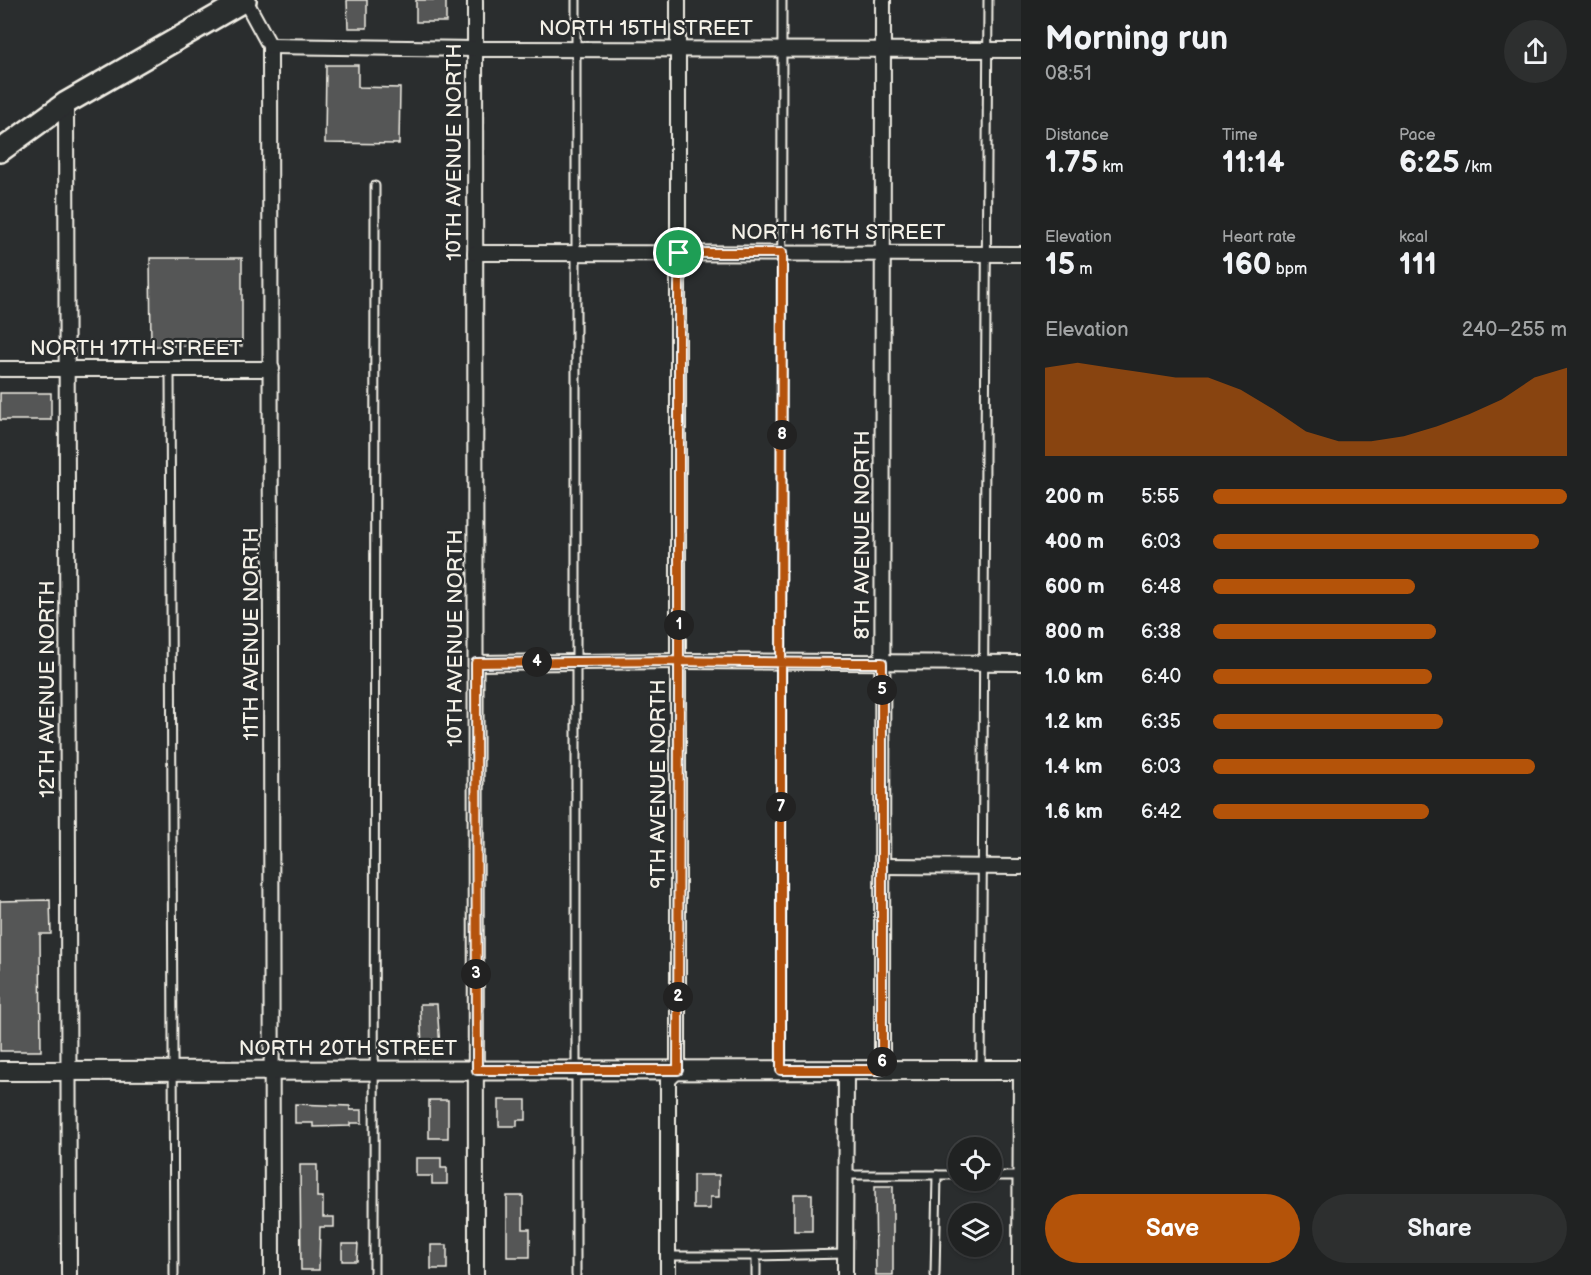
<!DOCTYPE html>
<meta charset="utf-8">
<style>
body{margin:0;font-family:"Balsamiq Sans",sans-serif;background:#2d2f2f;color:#f1f3f6;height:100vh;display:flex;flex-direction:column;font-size:22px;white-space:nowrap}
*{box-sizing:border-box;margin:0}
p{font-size:20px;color:#a2a4a5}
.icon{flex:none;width:33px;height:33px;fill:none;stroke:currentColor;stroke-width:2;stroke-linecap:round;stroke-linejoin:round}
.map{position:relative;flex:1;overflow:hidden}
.sheet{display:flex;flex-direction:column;background:#202222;width:570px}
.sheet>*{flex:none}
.fabs{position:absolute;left:948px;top:1137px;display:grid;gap:12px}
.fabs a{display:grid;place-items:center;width:54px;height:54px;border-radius:50%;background:#202222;box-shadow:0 2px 4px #0004,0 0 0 2px #3d3f40;font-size:30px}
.pin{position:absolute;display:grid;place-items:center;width:51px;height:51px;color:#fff;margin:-26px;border:3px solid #fff;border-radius:50%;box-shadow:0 2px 6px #0007}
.km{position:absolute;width:30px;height:30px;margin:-15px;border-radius:50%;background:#222;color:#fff;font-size:16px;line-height:30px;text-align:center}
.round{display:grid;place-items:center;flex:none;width:63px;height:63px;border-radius:32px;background:#2d2f2f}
.overview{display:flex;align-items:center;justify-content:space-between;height:102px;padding:0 24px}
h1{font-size:33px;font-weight:600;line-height:45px}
.stats{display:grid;grid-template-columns:repeat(3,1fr);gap:9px;height:102px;padding:6px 24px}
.stats div{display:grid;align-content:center}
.stats b{font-size:30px;font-weight:600}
.stats small{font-size:16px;font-weight:400}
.stats p{font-size:16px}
.chart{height:168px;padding:12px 24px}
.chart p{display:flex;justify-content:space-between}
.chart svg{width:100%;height:108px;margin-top:6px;fill:#b45309;opacity:.7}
.primary-button{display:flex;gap:12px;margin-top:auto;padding:12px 24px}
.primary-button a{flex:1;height:69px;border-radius:36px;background:#b45309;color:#fff;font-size:24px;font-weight:600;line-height:69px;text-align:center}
.primary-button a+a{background:#2d2f2f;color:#f1f3f6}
ul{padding:0 24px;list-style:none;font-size:20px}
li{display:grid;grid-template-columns:96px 72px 1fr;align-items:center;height:45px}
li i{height:15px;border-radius:8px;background:#b45309}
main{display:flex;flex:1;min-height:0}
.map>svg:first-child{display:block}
</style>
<main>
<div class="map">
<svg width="1021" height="1275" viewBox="0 0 1021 1275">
<rect width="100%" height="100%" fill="#2a2d2e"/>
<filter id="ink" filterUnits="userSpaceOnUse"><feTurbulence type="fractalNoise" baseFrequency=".0167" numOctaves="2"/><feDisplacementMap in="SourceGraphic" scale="12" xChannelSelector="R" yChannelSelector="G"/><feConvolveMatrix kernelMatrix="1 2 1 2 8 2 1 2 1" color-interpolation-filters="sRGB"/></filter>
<g filter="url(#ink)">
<g fill="#555756" stroke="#f4f1e8" stroke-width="1.5">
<polygon points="347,0 367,0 367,28 348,28"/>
<rect x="416" y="0" width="30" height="22"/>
<polygon points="326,65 358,65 358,87 400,88 399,144 325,143"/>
<polygon points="150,258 242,258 242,346 151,346"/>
<rect x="0" y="393" width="51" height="27"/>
<polygon points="50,900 51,934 40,934 41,1051 0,1051 0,901"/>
<polygon points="420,1004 437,1004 440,1048 422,1048"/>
<rect x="429" y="1100" width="19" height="38"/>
<polygon points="499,1100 526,1100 526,1120 517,1120 517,1126 499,1126"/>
<polygon points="295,1104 350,1106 350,1110 362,1110 362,1123 350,1123 350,1126 313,1127 313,1123 295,1123"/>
<polygon points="416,1158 441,1158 441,1168 447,1168 447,1184 432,1184 432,1176 416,1176"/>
<polygon points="300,1165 317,1165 317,1197 323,1197 323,1217 334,1217 334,1227 320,1227 319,1270 301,1270"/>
<polygon points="693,1175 719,1175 719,1197 710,1197 710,1209 693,1209"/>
<polygon points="875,1186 893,1186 893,1275 876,1275"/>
<rect x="794" y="1194" width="18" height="37"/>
<polygon points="507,1196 523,1196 523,1229 530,1229 530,1257 507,1257"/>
<polygon points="342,1244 358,1244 357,1261 342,1261"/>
<rect x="431" y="1245" width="16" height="24"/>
</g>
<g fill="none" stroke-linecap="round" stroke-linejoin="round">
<defs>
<g id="lane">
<polyline points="170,369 174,1275"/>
<polyline points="781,1070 782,0"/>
<polyline points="981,1070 988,0"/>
<polyline points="845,1175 958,1175"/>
<polyline points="992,1176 1021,1176"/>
<polyline points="668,1256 756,1256 756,1275"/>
<polyline points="756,1256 845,1254"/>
<polyline points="374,1275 375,186"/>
<polyline points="576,1275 576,0"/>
<polyline points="935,1275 937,1175"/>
</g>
<g id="street">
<polyline points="245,0 270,46 272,1275"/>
<polyline points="475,0 476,1275"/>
<polyline points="270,46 475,49 1021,50"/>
<polyline points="66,103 69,1275"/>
<polyline points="475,253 1021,254"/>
<polyline points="0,369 272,369"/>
<polyline points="476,663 679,661 1021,663"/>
<polyline points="882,866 1021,867"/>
<polyline points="882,1070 883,0"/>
<polyline points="668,1275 668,1080 678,1070 678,0"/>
<polyline points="845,1275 846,1070"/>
<polyline points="1020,1275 1021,1070"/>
</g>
<polyline id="secondary" points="0,1071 1021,1070"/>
<polyline id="primary" points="0,151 66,103 245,0"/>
</defs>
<use href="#lane" stroke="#f4f1e8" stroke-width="11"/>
<use href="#street" stroke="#f4f1e8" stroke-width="18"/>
<use href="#secondary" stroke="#f4f1e8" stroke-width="22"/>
<use href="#primary" stroke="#f4f1e8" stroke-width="26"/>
<use href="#lane" stroke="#2a2d2e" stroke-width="7"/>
<use href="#street" stroke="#2a2d2e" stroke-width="14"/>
<use href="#secondary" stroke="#2a2d2e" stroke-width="18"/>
<use href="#primary" stroke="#2a2d2e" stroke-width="21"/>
</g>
</g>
<g fill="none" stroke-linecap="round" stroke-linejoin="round" filter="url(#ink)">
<defs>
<path id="route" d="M679,253C679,385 679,517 679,649V680L678,1070H477L476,663L679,661C742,662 805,663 868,663H882V1070H781V680C781,538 782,396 782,253H679"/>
</defs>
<use href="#route" stroke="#fff" stroke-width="12"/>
<use href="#route" stroke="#b45309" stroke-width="8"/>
</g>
<g text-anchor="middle" stroke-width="4.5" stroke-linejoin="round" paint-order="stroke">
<g font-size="21" fill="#f4f1e8" stroke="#2a2d2e">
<text x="646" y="35">NORTH 15TH STREET</text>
<text transform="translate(454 152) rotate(-90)" y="7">10TH AVENUE NORTH</text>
<text x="838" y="239">NORTH 16TH STREET</text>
<text x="136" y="355">NORTH 17TH STREET</text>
<text transform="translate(862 535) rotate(-90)" y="7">8TH AVENUE NORTH</text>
<text transform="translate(251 634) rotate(-90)" y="7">11TH AVENUE NORTH</text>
<text transform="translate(455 638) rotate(-90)" y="7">10TH AVENUE NORTH</text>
<text transform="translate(47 689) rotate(-90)" y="7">12TH AVENUE NORTH</text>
<text transform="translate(658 784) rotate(-90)" y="7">9TH AVENUE NORTH</text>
<text x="348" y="1055">NORTH 20TH STREET</text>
</g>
</g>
</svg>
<div class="fabs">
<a><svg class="icon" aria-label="locate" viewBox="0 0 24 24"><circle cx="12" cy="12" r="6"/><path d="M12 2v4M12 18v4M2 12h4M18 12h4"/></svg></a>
<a><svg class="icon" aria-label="layers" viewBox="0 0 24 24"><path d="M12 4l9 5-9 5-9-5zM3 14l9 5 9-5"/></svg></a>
</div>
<div class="pin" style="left:679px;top:253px;background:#1e9e55"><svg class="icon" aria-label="arrive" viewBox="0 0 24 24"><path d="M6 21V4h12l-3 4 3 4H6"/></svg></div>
<b class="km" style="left:679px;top:625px">1</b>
<b class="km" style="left:678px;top:997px">2</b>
<b class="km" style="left:476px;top:974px">3</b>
<b class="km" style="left:537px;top:662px">4</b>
<b class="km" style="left:882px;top:690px">5</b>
<b class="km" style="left:882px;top:1062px">6</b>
<b class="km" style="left:781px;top:807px">7</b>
<b class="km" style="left:782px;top:435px">8</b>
</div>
<section class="sheet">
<div class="overview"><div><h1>Morning run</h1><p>08:51</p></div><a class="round"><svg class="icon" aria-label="share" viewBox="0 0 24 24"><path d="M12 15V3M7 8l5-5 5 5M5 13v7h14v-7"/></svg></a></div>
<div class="stats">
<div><p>Distance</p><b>1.75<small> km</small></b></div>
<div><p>Time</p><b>11:14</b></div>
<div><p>Pace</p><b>6:25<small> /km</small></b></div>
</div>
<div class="stats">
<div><p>Elevation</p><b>15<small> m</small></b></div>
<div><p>Heart rate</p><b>160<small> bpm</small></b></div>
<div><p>kcal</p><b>111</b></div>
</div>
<div class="chart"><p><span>Elevation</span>240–255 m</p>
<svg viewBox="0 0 160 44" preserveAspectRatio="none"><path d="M0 44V8L10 6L20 8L30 10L40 12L50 12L60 17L70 25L80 34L90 38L100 38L110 36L120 32L130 27L140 21L150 12L160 8V44z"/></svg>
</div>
<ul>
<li><b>200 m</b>5:55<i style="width:100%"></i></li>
<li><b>400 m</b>6:03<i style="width:92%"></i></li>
<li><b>600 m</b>6:48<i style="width:57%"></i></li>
<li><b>800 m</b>6:38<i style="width:63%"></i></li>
<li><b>1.0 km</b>6:40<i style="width:62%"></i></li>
<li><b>1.2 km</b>6:35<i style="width:65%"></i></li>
<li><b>1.4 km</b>6:03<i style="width:91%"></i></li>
<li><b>1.6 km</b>6:42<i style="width:61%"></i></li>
</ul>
<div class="primary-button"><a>Save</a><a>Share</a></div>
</section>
</main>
